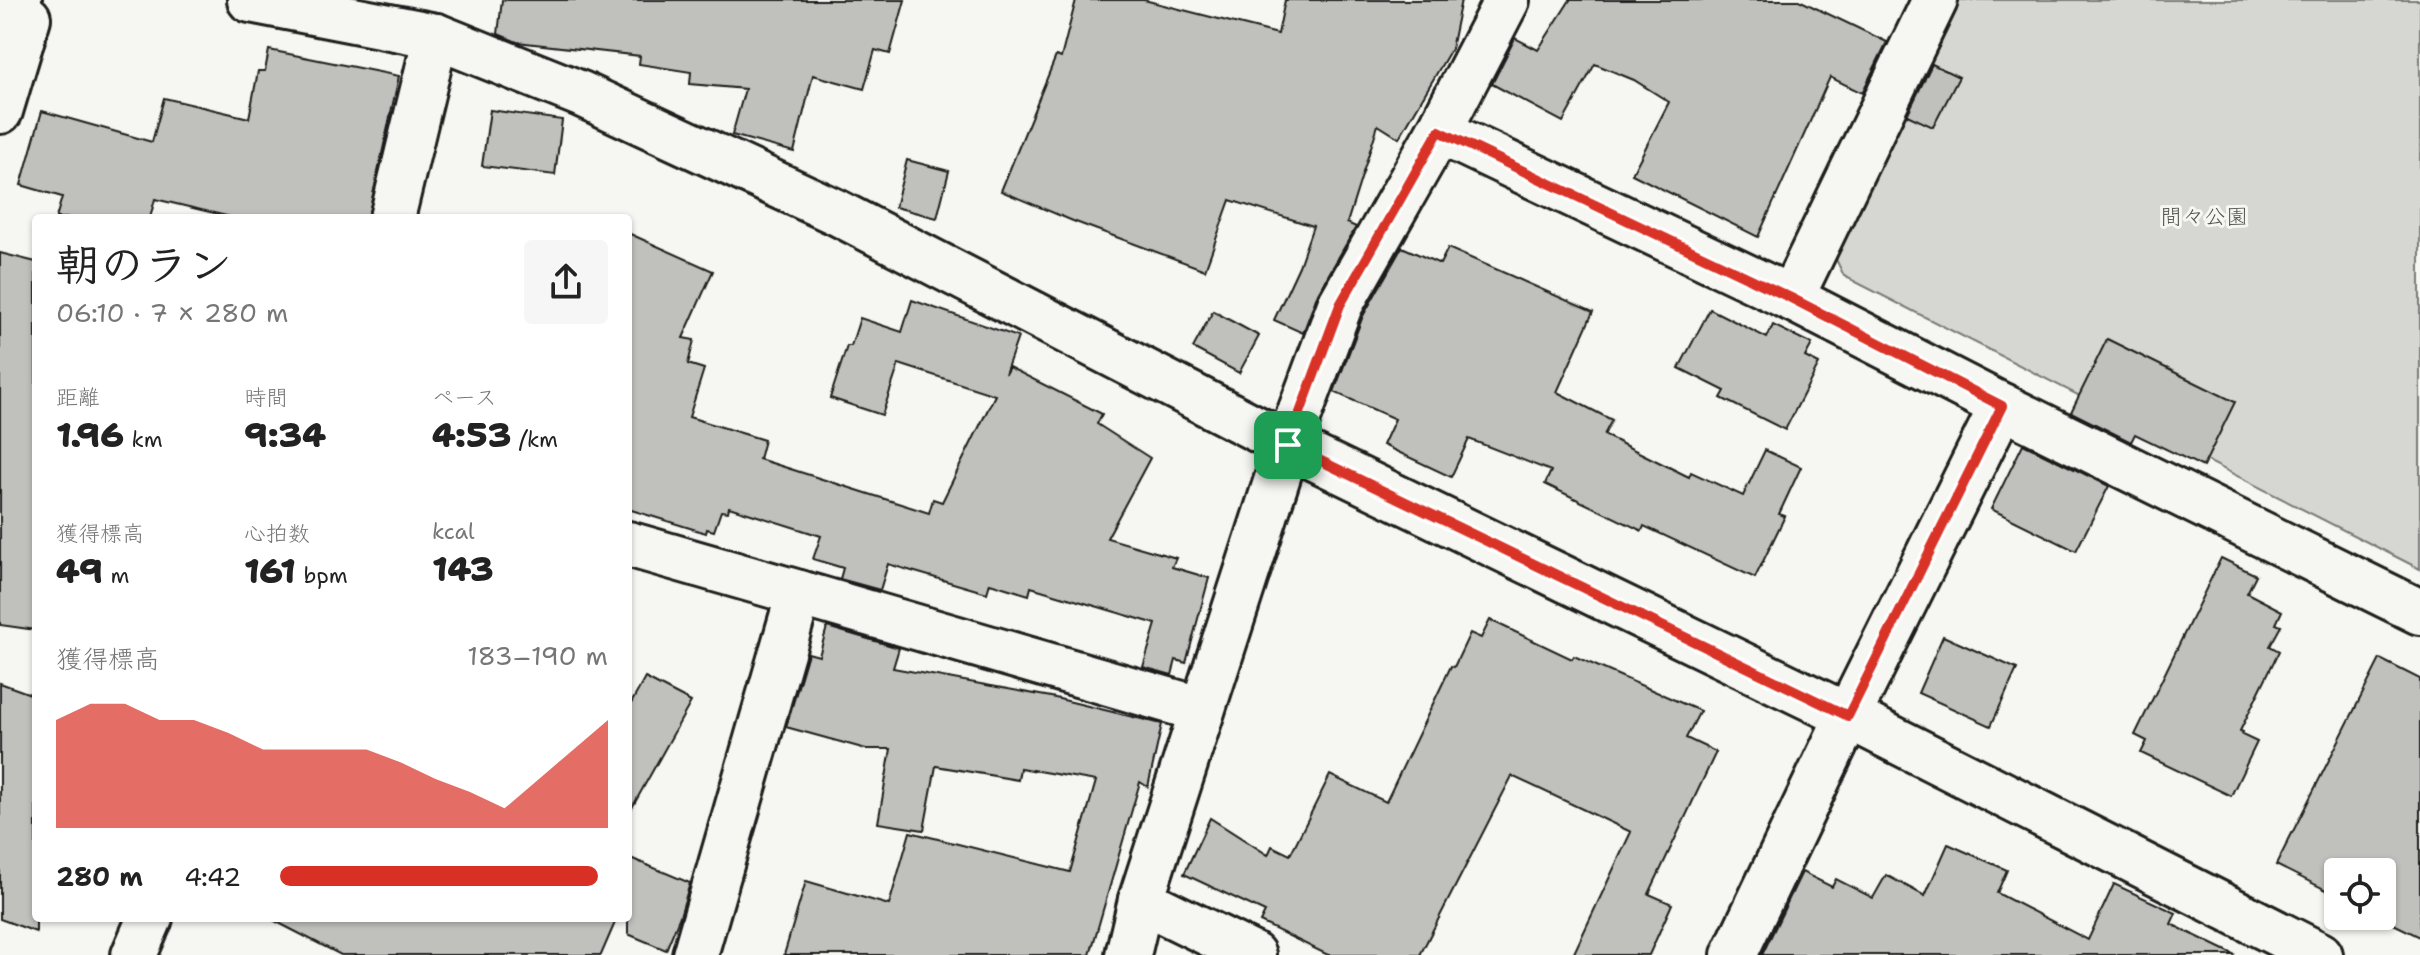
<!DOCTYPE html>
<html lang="ja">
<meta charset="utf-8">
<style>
body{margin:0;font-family:"Shantell Sans","Klee One",sans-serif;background:#f6f6f6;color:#222;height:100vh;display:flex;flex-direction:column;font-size:30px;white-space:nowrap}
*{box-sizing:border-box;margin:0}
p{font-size:26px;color:#767676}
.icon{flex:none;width:44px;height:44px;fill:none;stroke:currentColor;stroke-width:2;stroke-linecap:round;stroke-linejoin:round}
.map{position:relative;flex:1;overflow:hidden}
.details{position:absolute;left:32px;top:214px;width:600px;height:708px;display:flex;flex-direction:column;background:#fff;border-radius:8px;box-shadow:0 2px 6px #0004}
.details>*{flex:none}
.controls{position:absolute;left:2324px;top:858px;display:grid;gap:16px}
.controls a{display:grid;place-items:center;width:72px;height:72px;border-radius:8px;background:#fff;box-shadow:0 2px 6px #0004;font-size:40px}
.pin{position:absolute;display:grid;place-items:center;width:68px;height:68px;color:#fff;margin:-34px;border-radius:16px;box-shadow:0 4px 12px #0006}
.round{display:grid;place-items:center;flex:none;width:84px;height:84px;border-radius:8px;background:#f6f6f6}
.headline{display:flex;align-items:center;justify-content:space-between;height:136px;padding:0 24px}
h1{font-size:44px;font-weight:800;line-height:60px}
.stats{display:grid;grid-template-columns:repeat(3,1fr);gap:12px;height:136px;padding:8px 24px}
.stats div{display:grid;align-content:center}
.stats b{font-size:34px;font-weight:800}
.stats small{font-size:22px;font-weight:400}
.stats p{font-size:22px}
.chart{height:224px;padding:16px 24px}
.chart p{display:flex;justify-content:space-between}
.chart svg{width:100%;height:144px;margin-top:8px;fill:#d93025;opacity:.7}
ul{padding:0 24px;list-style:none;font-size:26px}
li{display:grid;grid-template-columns:128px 96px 1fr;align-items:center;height:60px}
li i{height:20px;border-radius:10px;background:#d93025}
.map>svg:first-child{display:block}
</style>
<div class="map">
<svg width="2420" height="955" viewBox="0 0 2420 955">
<rect width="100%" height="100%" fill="#f6f6f2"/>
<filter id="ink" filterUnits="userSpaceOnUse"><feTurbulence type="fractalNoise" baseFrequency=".0125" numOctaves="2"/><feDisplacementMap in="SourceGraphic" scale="16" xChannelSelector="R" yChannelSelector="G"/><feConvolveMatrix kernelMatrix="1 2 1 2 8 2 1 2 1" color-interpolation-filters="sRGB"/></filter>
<g filter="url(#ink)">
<polygon fill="#d6d6d2" stroke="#797977" stroke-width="2" points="1954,0 2420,0 2420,569 1844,276 1832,251"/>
<g fill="#c0c0bd" stroke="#1c1c1c" stroke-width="2">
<polygon points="502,0 905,0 890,54 875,50 864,89 813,75 794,152 732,135 745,89 690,84 691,72 639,64 640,56 517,42 498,34"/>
<polygon points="1076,0 1144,0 1278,34 1285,0 1461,0 1451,49 1399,138 1378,125 1347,223 1356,227 1318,293 1303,333 1274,320 1299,266 1313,226 1230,200 1205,270 1073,221 1001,191 1056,56 1061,58"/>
<polygon points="1570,0 1799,0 1887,42 1862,93 1830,77 1758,237 1632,174 1669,102 1634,80 1595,64 1563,122 1492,84 1515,38 1538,50"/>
<polygon points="269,50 399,76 368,218 235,218 155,199 150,218 56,218 62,197 21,185 42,111 152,142 164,98 249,118 258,71 265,71"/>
<polygon points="1932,64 1959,77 1933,127 1907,115"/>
<polygon points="490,110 562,120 555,175 482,166"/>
<polygon points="907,160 949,171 937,218 895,207"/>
<polygon points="628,233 713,271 683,338 694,340 688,364 704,369 689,417 764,440 759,459 929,513 933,499 942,502 995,395 899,364 882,415 830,398 847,346 851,346 860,318 902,332 912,300 1018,337 1005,374 1009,367 1102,414 1097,424 1150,458 1107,538 1176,558 1172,567 1209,578 1186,663 1176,660 1172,675 1143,667 1156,624 1031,587 1029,595 990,583 987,593 888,564 880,590 840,579 843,568 813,559 821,536 729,507 728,512 721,511 714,531 707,529 706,533 628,509"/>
<polygon points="1402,247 1440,264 1448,248 1593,312 1557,392 1612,420 1604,435 1689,477 1691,472 1743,496 1765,450 1801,467 1779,514 1785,516 1755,578 1644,526 1642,531 1545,484 1551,471 1469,439 1451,477 1383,445 1395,419 1334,392 1363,316"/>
<polygon points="0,253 36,262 36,630 0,625"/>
<polygon points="1710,309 1767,338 1773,325 1812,344 1805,357 1819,364 1785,430 1721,398 1725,391 1679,368"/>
<polygon points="1213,311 1259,336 1239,373 1193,348"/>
<polygon points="2107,339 2235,402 2203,467 2135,434 2131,442 2071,412"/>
<polygon points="2023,444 2109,486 2076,551 1991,509"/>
<polygon points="2221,558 2256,575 2247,593 2282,611 2276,624 2281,626 2270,646 2279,651 2240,731 2243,732 2242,735 2257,742 2231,796 2141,753 2147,741 2135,735"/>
<polygon points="1490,620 1572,659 1574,656 1700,711 1686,738 1716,752 1649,894 1672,904 1649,955 1573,955 1631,832 1512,776 1420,955 1328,955 1260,922 1265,912 1184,874 1210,818 1268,855 1272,846 1290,855 1330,775 1386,802 1451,666 1454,667 1470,633 1481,638"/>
<polygon points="827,627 899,648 893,668 1051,697 1162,724 1148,787 1140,782 1090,955 784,955 806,881 889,905 910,832 1070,872 1096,781 1020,768 1018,780 936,766 924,830 878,823 891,749 866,749 786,727 808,653 819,656"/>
<polygon points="1943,636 2017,669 1991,726 1918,693"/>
<polygon points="2380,659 2420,679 2420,937 2377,916 2382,916 2382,872 2338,872 2338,896 2276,865"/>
<polygon points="645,678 691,702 628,815 628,709"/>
<polygon points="0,683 36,696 36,932 0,919"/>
<polygon points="1948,844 2007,870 1997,893 2088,940 2114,884 2176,913 2171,924 2235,955 1762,955 1802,872 1832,887 1836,879 1873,898 1886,875 1925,896"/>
<polygon points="628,857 690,883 680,916 666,950 628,934"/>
<polygon points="269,918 617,918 601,955 341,955"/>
</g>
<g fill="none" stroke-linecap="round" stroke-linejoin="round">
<defs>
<g id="minor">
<polyline points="250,0 436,36 581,94 836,212 1288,445 1848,716 2320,955"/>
<polyline points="1439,131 1791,298 2002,406 2420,612"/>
<polyline points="392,218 436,36"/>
<polyline points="1791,298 1935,0"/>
<polyline points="628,544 799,593"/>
<polyline points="1141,900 1253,955"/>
<polyline points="134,955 150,918"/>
<polyline points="695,955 799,593 1202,710"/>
<polyline points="1128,955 1141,900 1288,445 1340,305 1439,131 1507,0"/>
<polyline points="1734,955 1848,716 2002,406"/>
</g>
<polyline id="trunk" points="0,111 28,18"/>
<polyline id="motorway" points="0,56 19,0"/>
</defs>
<use href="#minor" stroke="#1c1c1c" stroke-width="50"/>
<use href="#trunk" stroke="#1c1c1c" stroke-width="50"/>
<use href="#motorway" stroke="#1c1c1c" stroke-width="50"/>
<use href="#minor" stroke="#f6f6f2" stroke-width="44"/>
<use href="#trunk" stroke="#f6f6f2" stroke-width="44"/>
<use href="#motorway" stroke="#f6f6f2" stroke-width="44"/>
</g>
</g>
<g fill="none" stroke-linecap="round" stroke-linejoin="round" filter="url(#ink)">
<defs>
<polygon id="route" points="1439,131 1791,298 2002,406 1848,716 1288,445 1340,305"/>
</defs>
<use href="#route" stroke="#fff" stroke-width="16"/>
<use href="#route" stroke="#d93025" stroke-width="10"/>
</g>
<g text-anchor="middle" stroke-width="6" stroke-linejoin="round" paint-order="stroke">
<g font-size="22" fill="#545453" stroke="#f6f6f2">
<text x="2204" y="224">間々公園</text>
</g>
</g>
</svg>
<div class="controls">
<a><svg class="icon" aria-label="locate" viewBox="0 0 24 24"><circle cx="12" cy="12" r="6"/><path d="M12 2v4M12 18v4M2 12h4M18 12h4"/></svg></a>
</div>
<div class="pin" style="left:1288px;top:445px;background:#1e9e55"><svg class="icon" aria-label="arrive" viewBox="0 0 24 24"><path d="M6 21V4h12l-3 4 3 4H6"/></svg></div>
<section class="details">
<div class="headline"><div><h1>朝のラン</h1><p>06:10 · 7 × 280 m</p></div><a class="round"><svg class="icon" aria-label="share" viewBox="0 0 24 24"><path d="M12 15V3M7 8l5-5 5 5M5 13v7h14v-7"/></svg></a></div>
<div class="stats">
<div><p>距離</p><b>1.96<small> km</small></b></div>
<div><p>時間</p><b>9:34</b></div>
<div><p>ペース</p><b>4:53<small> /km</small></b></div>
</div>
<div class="stats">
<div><p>獲得標高</p><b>49<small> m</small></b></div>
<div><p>心拍数</p><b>161<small> bpm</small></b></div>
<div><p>kcal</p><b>143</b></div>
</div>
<div class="chart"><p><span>獲得標高</span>183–190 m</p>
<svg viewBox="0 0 160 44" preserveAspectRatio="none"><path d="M0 44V11L10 6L20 6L30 11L40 11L50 15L60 20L70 20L80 20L90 20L100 24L110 29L120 33L130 38L140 29L150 20L160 11V44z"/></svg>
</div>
<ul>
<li><b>280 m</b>4:42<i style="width:97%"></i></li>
</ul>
</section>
</div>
